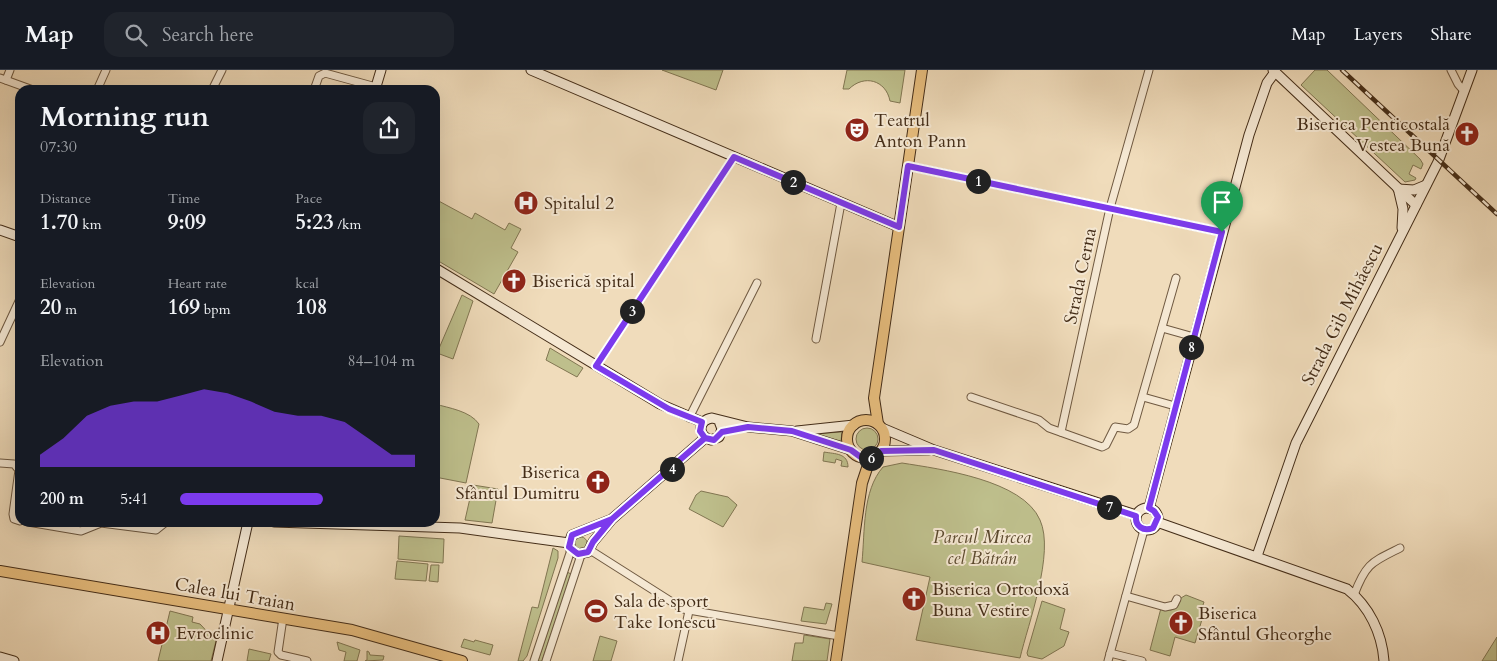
<!DOCTYPE html>
<meta charset="utf-8">
<style>
body{margin:0;font-family:Cardo,serif;background:#20242c;color:#f1f3f6;height:100vh;display:flex;flex-direction:column;font-size:19px;white-space:nowrap}
*{box-sizing:border-box;margin:0}
p{font-size:16px;color:#9ea1a6}
.icon{flex:none;width:28px;height:28px;fill:none;stroke:currentColor;stroke-width:2;stroke-linecap:round;stroke-linejoin:round}
.map{position:relative;flex:1;overflow:hidden}
.sheet{position:absolute;left:15px;top:15px;width:425px;height:442px;display:flex;flex-direction:column;background:#171b24;border-radius:15px;box-shadow:0 5px 20px #0002}
.sheet>*{flex:none}
.pin{position:absolute;display:grid;place-items:center;width:42px;height:42px;color:#fff;margin:-51px -21px;border-radius:50% 50% 50% 0;rotate:-45deg;box-shadow:0 0 5px #0007}
.pin .icon{rotate:45deg}
.km{position:absolute;width:25px;height:25px;margin:-12px;border-radius:50%;background:#222;color:#fff;font-size:14px;line-height:25px;text-align:center}
.round{display:grid;place-items:center;flex:none;width:52px;height:52px;border-radius:15px;background:#20242c}
.summary{display:flex;align-items:center;justify-content:space-between;height:85px;padding:0 25px}
h1{font-size:28px;font-weight:700;line-height:38px}
.figures{display:grid;grid-template-columns:repeat(3,1fr);gap:8px;height:85px;padding:5px 25px}
.figures div{display:grid;align-content:center}
.figures b{font-size:21px;font-weight:700}
.figures small{font-size:14px;font-weight:400}
.figures p{font-size:14px}
.chart{height:140px;padding:10px 25px}
.chart p{display:flex;justify-content:space-between}
.chart svg{width:100%;height:90px;margin-top:5px;fill:#7c3aed;opacity:.7}
ul{padding:0 25px;list-style:none;font-size:16px}
li{display:grid;grid-template-columns:80px 60px 1fr;align-items:center;height:38px}
li i{height:12px;border-radius:6px;background:#7c3aed}
header{display:flex;align-items:center;gap:30px;box-sizing:border-box;height:70px;padding:0 25px;background:#171b24;border-bottom:1px solid #363941}
header strong{font-size:24px}
nav{display:flex;gap:28px;margin-inline-start:auto;font-size:18px}
.search{width:350px;height:45px;background:#20242c;display:flex;align-items:center;gap:12px;box-sizing:border-box;padding:0 18px;border-radius:15px;color:#9ea1a6;font-size:19px}
.map>svg:first-child{display:block}
</style>
<header>
<strong>Map</strong>
<div class="search"><svg class="icon" aria-label="search" viewBox="0 0 24 24"><circle cx="10" cy="10" r="6"/><path d="M15 15l6 6"/></svg>Search here</div>
<nav><a>Map</a><a>Layers</a><a>Share</a></nav>
</header>
<div class="map">
<svg width="1497" height="591" viewBox="0 0 1497 591">
<rect width="100%" height="100%" fill="#f0dcbb"/>
<filter id="stains"><feTurbulence type="fractalNoise" baseFrequency=".004" numOctaves="4"/><feColorMatrix values="0 0 0 0 .2 0 0 0 0 .09 0 0 0 0 .02 0 0 0 .5 -.17"/></filter>
<radialGradient id="worn" r=".72"><stop offset=".6" stop-color="#630" stop-opacity="0"/><stop offset="1" stop-color="#630" stop-opacity=".3"/></radialGradient>
<g fill="#bebf8c" stroke="#817652">
<polygon points="662,0 723,0 716,20"/>
<path d="M847,0H905L900,33L890,31C886,10 864,4 849,19H843Z"/>
<polygon points="1315,0 1327,0 1420,89 1423,94 1421,99 1413,95 1409,104 1416,108 1415,110 1405,112 1301,15"/>
<polygon points="435,129 472,149 475,143 505,160 509,153 521,159 511,178 518,182 494,224 435,189"/>
<polygon points="462,225 473,231 453,289 437,283"/>
<polygon points="550,278 583,298 577,307 546,290"/>
<path d="M435,334C449,338 470,341 479,354L466,413L435,407Z"/>
<circle cx="867" cy="369" r="11"/>
<polygon points="842,362 841,371 811,364"/>
<path d="M824,382C835,384 848,383 848,397L841,396L842,391L836,389L835,393L823,391Z"/>
<path d="M902,393C940,399 1023,410 1040,450C1055,483 1028,554 1020,588L916,570L930,507L862,492C865,462 862,421 883,397Z"/>
<polygon points="473,415 498,419 492,453 465,450"/>
<polygon points="701,421 728,427 737,435 723,457 689,439 696,425"/>
<polygon points="399,466 444,469 443,493 398,489"/>
<circle cx="581" cy="473" r="6"/>
<polygon points="553,478 558,481 558,488 527,586 523,591 518,591 532,537 538,538"/>
<polygon points="397,491 428,494 426,511 395,509"/>
<polygon points="431,495 439,495 438,512 429,511"/>
<polygon points="567,502 571,504 542,591 538,591"/>
<polygon points="1186,525 1204,532 1201,541 1203,546 1195,573 1175,567 1170,586 1150,580 1161,538 1171,540 1178,536 1181,528"/>
<polygon points="1042,531 1065,539 1060,559 1069,562 1064,576 1042,589 1028,586 1027,583"/>
<polygon points="826,533 832,534 826,554 801,551 804,537 824,540"/>
<polygon points="170,541 193,547 192,552 200,554 216,571 211,591 158,591"/>
<polygon points="804,565 830,569 827,591 792,591 795,573 803,573"/>
<polygon points="600,566 617,571 611,591 593,591"/>
<polygon points="1497,567 1497,591 1482,591"/>
<polygon points="464,569 474,572 475,570 493,575 490,585 461,577"/>
<polygon points="337,572 360,580 357,591 344,591 346,582 339,580"/>
<polygon points="249,579 271,584 269,591 247,591"/>
<polygon points="367,581 369,582 370,585 384,586 383,590 365,591 367,590"/>
</g>
<g fill="none" stroke-linecap="round" stroke-linejoin="round">
<defs>
<g id="street">
<polyline points="1451,0 1458,14 1464,21"/>
<polyline points="0,8 33,20"/>
<polyline points="6,10 10,0"/>
<polyline points="97,20 106,0"/>
<polyline points="212,20 222,0"/>
<polyline points="314,20 319,6 325,3 376,17"/>
<polyline points="908,96 1222,162"/>
<polyline points="1162,258 1194,267"/>
<polyline points="816,269 841,133"/>
<polyline points="0,272 20,229"/>
<polyline points="596,296 734,87"/>
<polyline points="971,327 1039,350 1049,358 1102,377 1106,375 1115,357 1128,359 1134,355 1176,208"/>
<polyline points="1143,327 1175,336"/>
<polyline points="689,348 757,213"/>
<polyline points="1061,362 1110,138 1149,0"/>
<polyline points="0,393 14,394 19,400 13,444 14,449 20,451"/>
<polyline points="28,452 81,461 101,453 156,460 166,452"/>
<polyline points="590,480 683,539 839,566"/>
<path d="M1354,525C1366,493 1372,492 1400,478"/>
<polyline points="1126,526 1165,537 1174,535 1177,529"/>
<polyline points="283,548 278,582 281,585 307,591"/>
<polyline points="1110,583 1142,591"/>
<polyline points="534,591 571,480"/>
<polyline points="546,591 581,485"/>
<polyline points="678,591 689,541"/>
<polyline points="1108,591 1144,460"/>
</g>
<g id="secondary">
<polyline points="531,0 899,157"/>
<polyline points="1273,0 1416,135"/>
<polyline points="375,20 381,0"/>
<polyline points="1398,119 1414,120 1426,115"/>
<polyline points="1399,122 1403,139 1402,158"/>
<polyline points="0,160 20,167"/>
<polyline points="435,198 660,334 702,352"/>
<path d="M719,351L722,359L719,367L711,370C697,366 698,350 712,348L748,357L792,361L851,380"/>
<polyline points="882,358 934,380 1136,445"/>
<polyline points="797,361 854,355"/>
<polyline points="881,381 929,380"/>
<circle cx="1147" cy="449" r="11"/>
<polyline points="1149,438 1249,65 1267,13 1275,2"/>
<polyline points="612,449 593,472 588,482 578,484 571,480 569,473 572,465 612,449 705,368"/>
<polyline points="274,452 460,458 569,473"/>
<path d="M1157,452L1347,519C1369,536 1382,563 1384,591"/>
<polyline points="1257,486 1296,373 1438,92 1472,0"/>
<polyline points="0,587 14,591"/>
<polyline points="217,591 248,452"/>
</g>
<g id="primary">
<circle cx="866" cy="369" r="19"/>
<polyline points="878,354 874,328 922,0"/>
<polyline points="0,501 352,560 462,591"/>
<polyline points="836,591 862,413 867,398 876,385"/>
</g>
</defs>
<use href="#street" stroke="#6f5941" stroke-width="9"/>
<use href="#secondary" stroke="#442d18" stroke-width="11"/>
<use href="#primary" stroke="#442d18" stroke-width="12"/>
<use href="#street" stroke="#f5e8d3" stroke-width="7"/>
<use href="#secondary" stroke="#f5e8d3" stroke-width="9"/>
<use href="#primary" stroke="#e8be7e" stroke-width="10"/>
<defs>
<polyline id="rail" points="1342,0 1497,144"/>
</defs>
<use href="#rail" stroke="#442d18" stroke-width="4.5"/>
<use href="#rail" stroke="#f5e8d3" stroke-width="2.5" stroke-dasharray="8" stroke-linecap="butt"/>
</g>
<g fill="none" stroke-linecap="round" stroke-linejoin="round">
<defs>
<path id="route" d="M1222,162L908,96L899,157L734,87L596,296L669,339L702,352L700,361L705,368L612,449L572,465L569,477L578,484L588,482L593,472L612,449L705,368L714,370L722,362L748,357L792,361L851,380L862,388H872L881,381L934,380L1136,446C1135,456 1143,462 1153,458L1158,447L1154,441L1149,438L1222,162"/>
</defs>
<use href="#route" stroke="#fff" stroke-width="10"/>
<use href="#route" stroke="#7c3aed" stroke-width="6"/>
</g>
<defs>
<symbol id="theatre-disc" viewBox="-11 -11 22 22"><circle r="9.5" fill="#8f2418" stroke="#f5e8d3"/><path d="M-5-5.5Q0-4 5-5.5V0Q5 5 0 6Q-5 5-5 0ZM-3.3-2.5H-1v1.5H-3.3ZM1-2.5H3.3v1.5H1ZM-2.8 1Q0 5.5 2.8 1Z" fill="#fff"/></symbol>
<symbol id="church-disc" viewBox="-11 -11 22 22"><circle r="9.5" fill="#8f2418" stroke="#f5e8d3"/><path d="M-1.2-6h2.4v3.5h3.3v2.4h-3.3V6h-2.4V-.1h-3.3v-2.4h3.3Z" fill="#fff"/></symbol>
<symbol id="hospital-disc" viewBox="-11 -11 22 22"><circle r="9.5" fill="#8f2418" stroke="#f5e8d3"/><path d="M-5-5h3v3.5h4V-5h3V5h-3V1.5h-4V5h-3Z" fill="#fff"/></symbol>
<symbol id="stadium-disc" viewBox="-11 -11 22 22"><circle r="9.5" fill="#8f2418" stroke="#f5e8d3"/><path d="M0-5a6.5 5 0 1 0 0 10a6.5 5 0 1 0 0-10ZM-3.5-1.8h7v3.6h-7Z" fill="#fff"/></symbol>
</defs>
<g fill-rule="evenodd">
<use href="#theatre-disc" x="843" y="46" width="28" height="28"/>
<use href="#church-disc" x="1453" y="50" width="28" height="28"/>
<use href="#hospital-disc" x="512" y="119" width="28" height="28"/>
<use href="#church-disc" x="500" y="197" width="28" height="28"/>
<use href="#church-disc" x="584" y="398" width="28" height="28"/>
<use href="#church-disc" x="900" y="515" width="28" height="28"/>
<use href="#stadium-disc" x="582" y="527" width="28" height="28"/>
<use href="#church-disc" x="1167" y="539" width="28" height="28"/>
<use href="#hospital-disc" x="144" y="549" width="28" height="28"/>
</g>
<g text-anchor="middle" stroke-width="4" stroke-linejoin="round" paint-order="stroke">
<g font-size="18" fill="#442d18" stroke="#f5e8d3" text-anchor="start">
<text x="874" y="56">Teatrul<tspan x="874" dy="21">Anton Pann</tspan></text>
<text x="1450" y="60" text-anchor="end">Biserica Penticostală<tspan x="1450" dy="21">Vestea Bună</tspan></text>
<text x="544" y="139">Spitalul 2</text>
<text x="532" y="217">Biserică spital</text>
<text x="580" y="408" text-anchor="end">Biserica<tspan x="580" dy="21">Sfântul Dumitru</tspan></text>
<text x="932" y="525">Biserica Ortodoxă<tspan x="932" dy="21">Buna Vestire</tspan></text>
<text x="614" y="537">Sala de sport<tspan x="614" dy="21">Take Ionescu</tspan></text>
<text x="1198" y="549">Biserica<tspan x="1198" dy="21">Sfântul Gheorghe</tspan></text>
<text x="176" y="569">Evroclinic</text>
</g>
<g font-size="18" fill="#442d18" stroke="#f5e8d3">
<text transform="translate(1080 206) rotate(-78)" y="6">Strada Cerna</text>
<text transform="translate(1342 244) rotate(-63)" y="6">Strada Gib Mihăescu</text>
<text transform="translate(235 524) rotate(10)" y="6">Calea lui Traian</text>
</g>
<g font-size="18" font-style="italic" fill="#5c4a2f" stroke="#f5e8d3">
<text x="982" y="473">Parcul Mircea<tspan x="982" dy="21">cel Bătrân</tspan></text>
</g>
</g>
<rect width="100%" height="100%" filter="url(#stains)"/>
<rect width="100%" height="100%" fill="url(#worn)"/>
</svg>
<div class="pin" style="left:1222px;top:162px;background:#1e9e55"><svg class="icon" aria-label="arrive" viewBox="0 0 24 24"><path d="M6 21V4h12l-3 4 3 4H6"/></svg></div>
<b class="km" style="left:978px;top:111px">1</b>
<b class="km" style="left:793px;top:112px">2</b>
<b class="km" style="left:632px;top:241px">3</b>
<b class="km" style="left:672px;top:399px">4</b>
<b class="km" style="left:871px;top:388px">6</b>
<b class="km" style="left:1109px;top:437px">7</b>
<b class="km" style="left:1191px;top:277px">8</b>
<section class="sheet">
<div class="summary"><div><h1>Morning run</h1><p>07:30</p></div><a class="round"><svg class="icon" aria-label="share" viewBox="0 0 24 24"><path d="M12 15V3M7 8l5-5 5 5M5 13v7h14v-7"/></svg></a></div>
<div class="figures">
<div><p>Distance</p><b>1.70<small> km</small></b></div>
<div><p>Time</p><b>9:09</b></div>
<div><p>Pace</p><b>5:23<small> /km</small></b></div>
</div>
<div class="figures">
<div><p>Elevation</p><b>20<small> m</small></b></div>
<div><p>Heart rate</p><b>169<small> bpm</small></b></div>
<div><p>kcal</p><b>108</b></div>
</div>
<div class="chart"><p><span>Elevation</span>84–104 m</p>
<svg viewBox="0 0 160 44" preserveAspectRatio="none"><path d="M0 44V38L10 30L20 19L30 14L40 12L50 12L60 9L70 6L80 8L90 12L100 17L110 19L120 19L130 22L140 30L150 38L160 38V44z"/></svg>
</div>
<ul>
<li><b>200 m</b>5:41<i style="width:61%"></i></li>
</ul>
</section>
</div>
